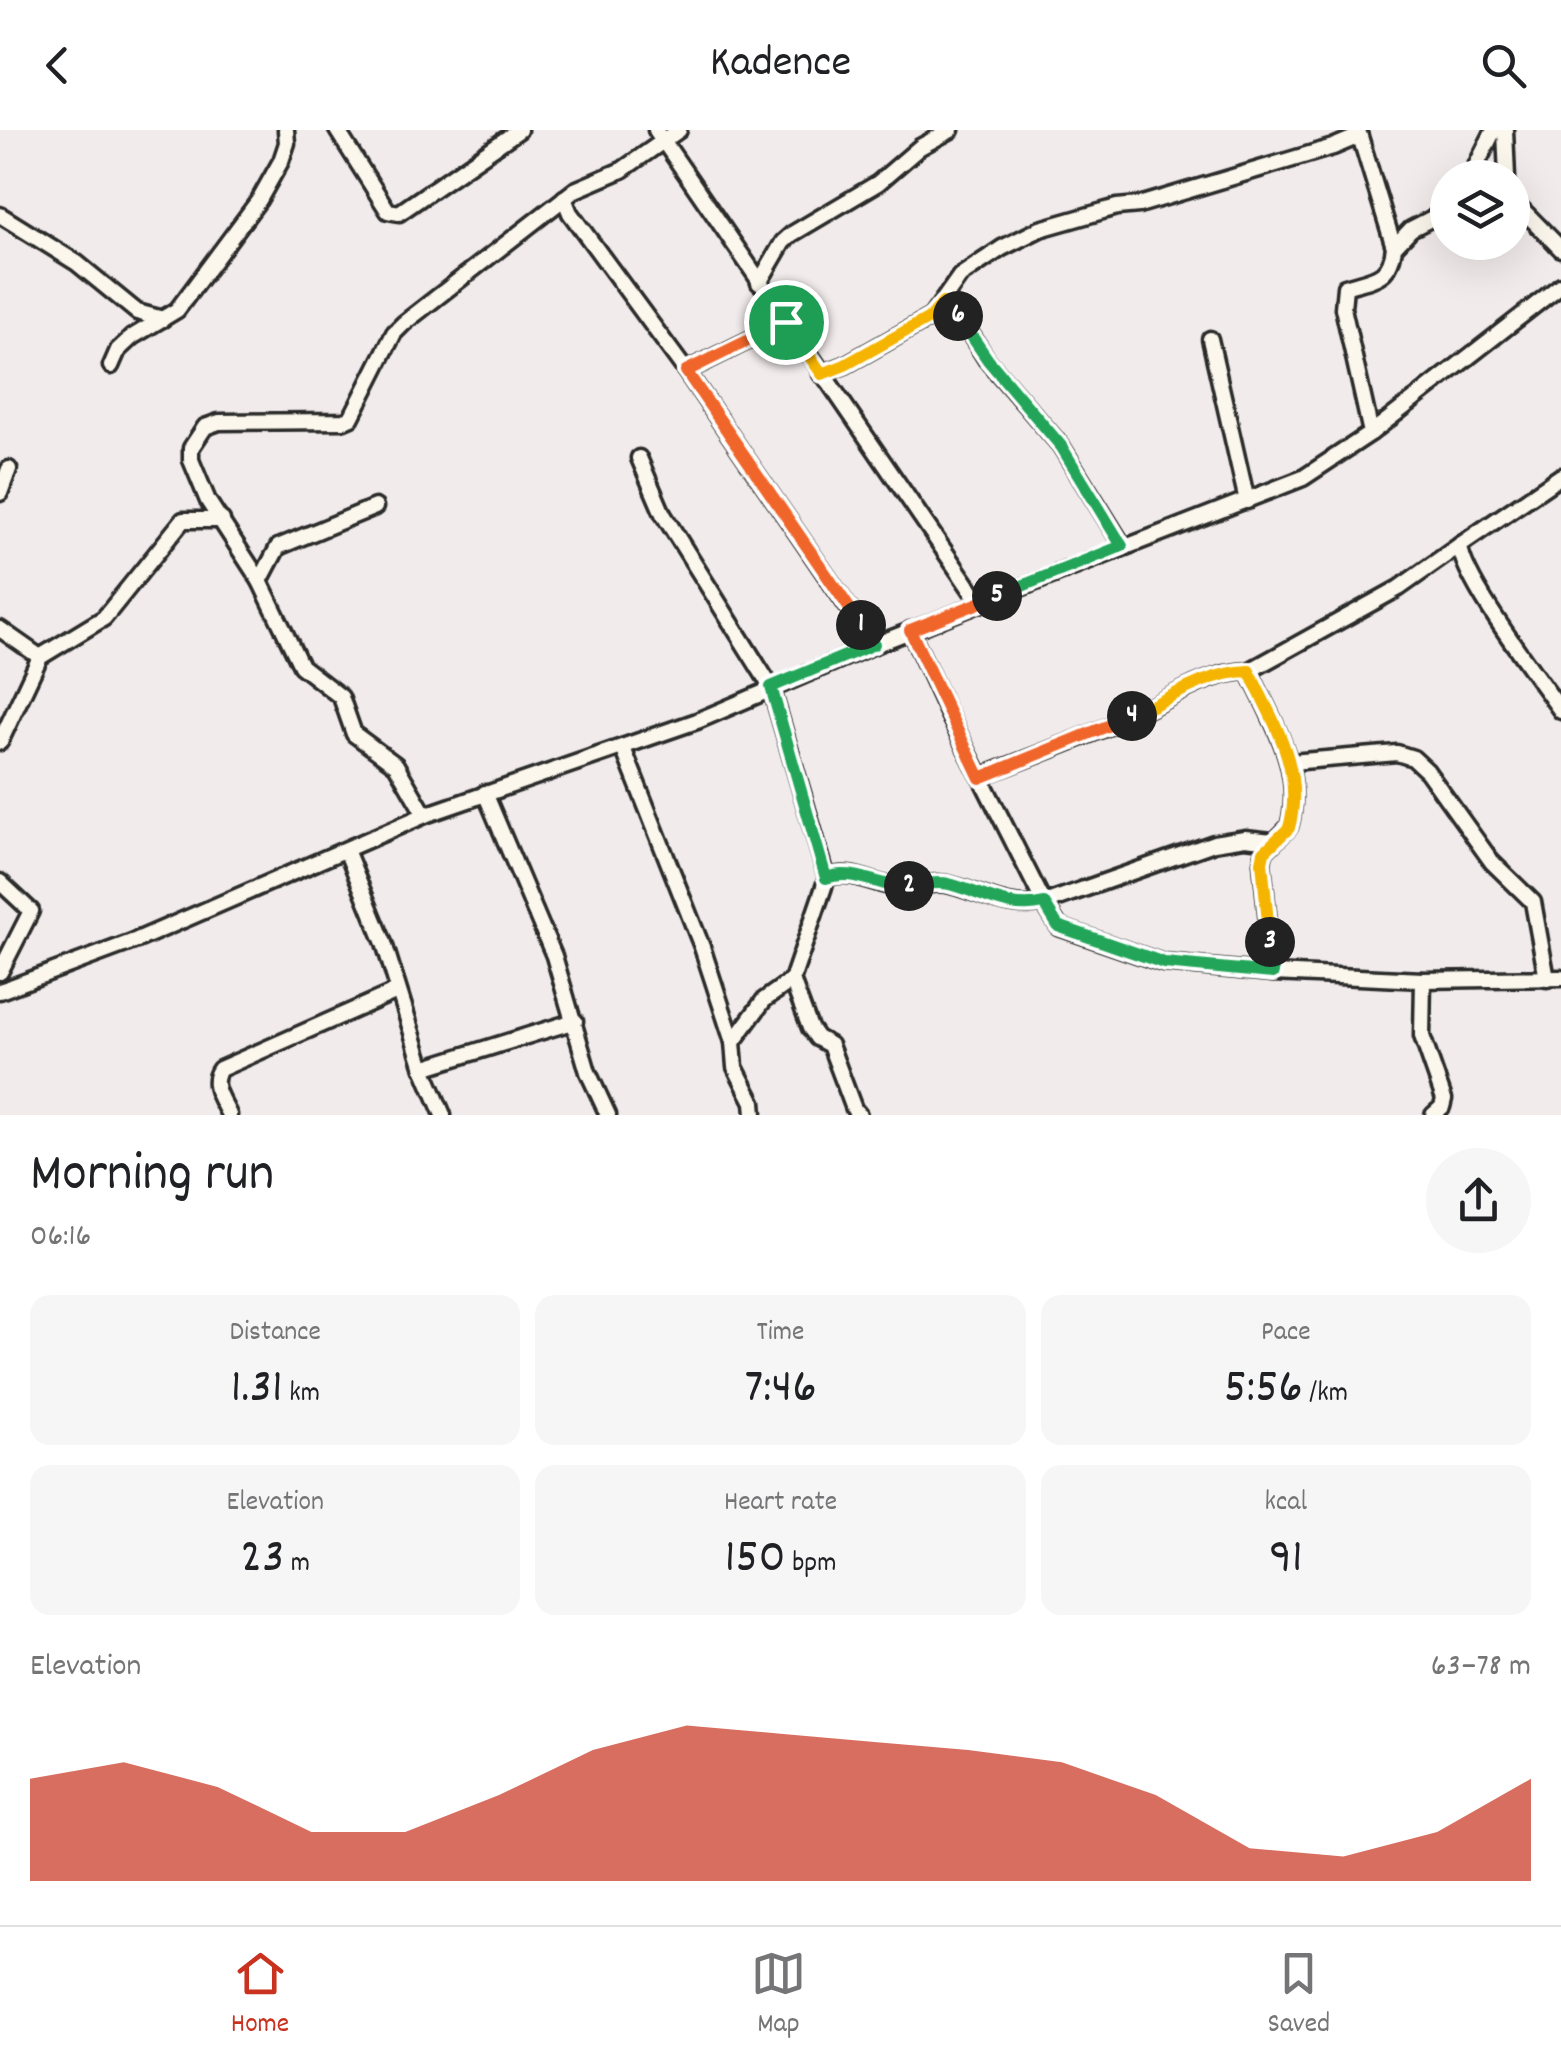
<!DOCTYPE html>
<meta charset="utf-8">
<style>
body{margin:0;font-family:Dekko,sans-serif;background:#f6f6f6;color:#202124;height:100vh;display:flex;flex-direction:column;font-size:38px;white-space:nowrap}
*{box-sizing:border-box;margin:0}
p{font-size:32px;color:#757577}
.icon{flex:none;width:55px;height:55px;fill:none;stroke:currentColor;stroke-width:2;stroke-linecap:round;stroke-linejoin:round}
.map{position:relative;height:985px;overflow:hidden}
.sheet{display:flex;flex-direction:column;background:#fff;flex:1}
.sheet>*{flex:none}
.tools{position:absolute;left:1430px;top:30px;display:grid;gap:20px}
.tools a{display:grid;place-items:center;width:100px;height:100px;border-radius:50%;background:#fff;box-shadow:0 10px 40px #0002;font-size:50px}
.pin{position:absolute;display:grid;place-items:center;width:85px;height:85px;color:#fff;margin:-42px;border:5px solid #fff;border-radius:50%;box-shadow:0 2px 10px #0007}
.km{position:absolute;width:50px;height:50px;margin:-25px;border-radius:50%;background:#222;color:#fff;font-size:28px;line-height:50px;text-align:center}
.round{display:grid;place-items:center;flex:none;width:105px;height:105px;border-radius:52px;background:#f6f6f6}
.head{display:flex;align-items:center;justify-content:space-between;height:170px;padding:0 30px}
h1{font-size:55px;font-weight:600;line-height:75px}
.figures{display:grid;grid-template-columns:repeat(3,1fr);gap:15px;height:170px;padding:10px 30px}
.figures div{display:grid;align-content:center;border-radius:20px;background:#f6f6f6;text-align:center}
.figures b{font-size:50px;font-weight:600}
.figures small{font-size:28px;font-weight:400}
.figures p{font-size:28px}
.chart{height:280px;padding:20px 30px}
.chart p{display:flex;justify-content:space-between}
.chart svg{width:100%;height:180px;margin-top:10px;fill:#c8321e;opacity:.7}
header{display:flex;justify-content:space-between;align-items:center;height:130px;padding:0 30px;background:#fff;font-size:45px;font-weight:600}
.dock{display:flex;justify-content:space-around;align-items:center;height:140px;border-top:2px solid #e0e0e0;background:#fff;font-size:28px;color:#757577}
.dock a{display:grid;justify-items:center;gap:5px}
.dock .active{color:#c8321e}
.map>svg:first-child{display:block}
</style>
<header><svg class="icon" aria-label="back" viewBox="0 0 24 24"><path d="M15 5l-7 7 7 7"/></svg>Kadence<svg class="icon" aria-label="search" viewBox="0 0 24 24"><circle cx="10" cy="10" r="6"/><path d="M15 15l6 6"/></svg></header>
<div class="map">
<svg width="1561" height="985" viewBox="0 0 1561 985">
<rect width="100%" height="100%" fill="#f2ebec"/>
<filter id="ink" filterUnits="userSpaceOnUse"><feTurbulence type="fractalNoise" baseFrequency=".01" numOctaves="2"/><feDisplacementMap in="SourceGraphic" scale="20" xChannelSelector="R" yChannelSelector="G"/><feConvolveMatrix kernelMatrix="1 2 1 2 8 2 1 2 1" color-interpolation-filters="sRGB"/></filter>
<g filter="url(#ink)">
<g fill="none" stroke-linecap="round" stroke-linejoin="round">
<defs>
<g id="street">
<polyline points="337,0 388,81 399,83 519,0"/>
<polyline points="656,0 980,473"/>
<path d="M1358,0L1394,117C1390,150 1373,148 1345,157L1343,178L1371,303"/>
<polyline points="1505,0 1507,48"/>
<polyline points="1470,48 1494,0"/>
<polyline points="564,68 570,83 686,241 874,515"/>
<polyline points="1512,69 1561,119"/>
<polyline points="0,85 77,133 137,182 163,189"/>
<polyline points="1394,117 1411,99 1448,80"/>
<polyline points="759,153 783,112 792,104 878,53 920,17 951,0"/>
<polyline points="943,173 959,186 987,230 1061,316 1123,416"/>
<polyline points="1210,209 1247,371"/>
<polyline points="111,236 118,220 132,207 177,180 259,70 281,31 287,13 286,0"/>
<polyline points="686,241 786,192"/>
<polyline points="821,244 845,235 931,187 960,146 1002,118 1040,99 1117,77 1139,75 1333,17 1359,6"/>
<polyline points="639,328 663,384 771,557 827,748 792,850 764,870 733,912 735,937 753,972 754,985"/>
<path d="M1561,346L1460,415C1461,448 1539,549 1561,581"/>
<polyline points="0,363 9,339"/>
<polyline points="260,451 278,417 375,377"/>
<polyline points="0,499 40,527"/>
<polyline points="910,500 948,583 1044,773 1214,713 1245,708 1272,711"/>
<path d="M1249,541C1272,591 1305,640 1289,697L1264,722L1262,733L1273,843"/>
<polyline points="0,612 40,527 104,488 183,390 222,390"/>
<polyline points="623,618 702,817 733,912"/>
<polyline points="1291,632 1397,623 1413,628 1427,641 1492,732 1533,772 1547,849"/>
<path d="M980,647C1028,628 1078,610 1126,589C1165,572 1205,542 1249,541L1399,458L1460,415"/>
<polyline points="485,663 554,826 588,942 608,985"/>
<polyline points="425,685 396,635 354,604 341,567 301,536 260,451 208,371 191,330 191,318 205,297 219,292 344,291 351,288 394,203 404,193 575,60 622,40 679,0"/>
<polyline points="346,720 384,813 423,938 443,985"/>
<path d="M827,748C854,737 876,758 904,757C920,757 935,750 951,755C982,763 1011,781 1044,773L1059,797L1163,833L1273,843L1423,850L1561,848"/>
<polyline points="0,752 31,781 0,842"/>
<polyline points="792,850 810,898 817,908 830,915 854,979 859,985"/>
<polyline points="1423,850 1422,906 1444,969 1442,977 1433,985"/>
<polyline points="0,861 137,810 425,685 697,591 874,515 1303,348 1371,303 1561,155"/>
<polyline points="423,938 575,891"/>
<path d="M229,985C222,970 209,954 220,939L397,861"/>
</g>
</defs>
<use href="#street" stroke="#2b2b2b" stroke-width="21"/>
<use href="#street" stroke="#fbf7ec" stroke-width="14"/>
</g>
</g>
<g fill="none" stroke-linecap="round" stroke-linejoin="round" filter="url(#ink)">
<defs>
<polyline id="split-1" points="786,192 686,241 861,495"/>
<path id="split-2" d="M861,495L874,514L771,557L826,748C854,737 880,759 909,756"/>
<path id="split-3" d="M909,756C922,755 936,751 949,754C981,762 1010,782 1044,773L1058,796L1164,833L1273,843L1270,812"/>
<path id="split-4" d="M1132,586C1168,569 1207,542 1249,541C1273,592 1305,639 1289,698L1264,722L1262,732L1270,812"/>
<polyline id="split-5" points="997,466 910,500 980,648 1132,586"/>
<polyline id="split-6" points="958,186 988,230 1061,316 1122,416 997,466"/>
<polyline id="split-7" points="786,192 822,244 845,235 931,187 943,173 958,186"/>
</defs>
<use href="#split-1" stroke="#fff" stroke-width="20"/>
<use href="#split-2" stroke="#fff" stroke-width="20"/>
<use href="#split-3" stroke="#fff" stroke-width="20"/>
<use href="#split-4" stroke="#fff" stroke-width="20"/>
<use href="#split-5" stroke="#fff" stroke-width="20"/>
<use href="#split-6" stroke="#fff" stroke-width="20"/>
<use href="#split-7" stroke="#fff" stroke-width="20"/>
<use href="#split-1" stroke="#f0652b" stroke-width="12"/>
<use href="#split-2" stroke="#22a559" stroke-width="12"/>
<use href="#split-3" stroke="#22a559" stroke-width="12"/>
<use href="#split-4" stroke="#f5b400" stroke-width="12"/>
<use href="#split-5" stroke="#f0652b" stroke-width="12"/>
<use href="#split-6" stroke="#22a559" stroke-width="12"/>
<use href="#split-7" stroke="#f5b400" stroke-width="12"/>
</g>
</svg>
<div class="tools">
<a><svg class="icon" aria-label="layers" viewBox="0 0 24 24"><path d="M12 4l9 5-9 5-9-5zM3 14l9 5 9-5"/></svg></a>
</div>
<div class="pin" style="left:786px;top:192px;background:#1e9e55"><svg class="icon" aria-label="arrive" viewBox="0 0 24 24"><path d="M6 21V4h12l-3 4 3 4H6"/></svg></div>
<b class="km" style="left:861px;top:495px">1</b>
<b class="km" style="left:909px;top:756px">2</b>
<b class="km" style="left:1270px;top:812px">3</b>
<b class="km" style="left:1132px;top:586px">4</b>
<b class="km" style="left:997px;top:466px">5</b>
<b class="km" style="left:958px;top:186px">6</b>
</div>
<section class="sheet">
<div class="head"><div><h1>Morning run</h1><p>06:16</p></div><a class="round"><svg class="icon" aria-label="share" viewBox="0 0 24 24"><path d="M12 15V3M7 8l5-5 5 5M5 13v7h14v-7"/></svg></a></div>
<div class="figures">
<div><p>Distance</p><b>1.31<small> km</small></b></div>
<div><p>Time</p><b>7:46</b></div>
<div><p>Pace</p><b>5:56<small> /km</small></b></div>
</div>
<div class="figures">
<div><p>Elevation</p><b>23<small> m</small></b></div>
<div><p>Heart rate</p><b>150<small> bpm</small></b></div>
<div><p>kcal</p><b>91</b></div>
</div>
<div class="chart"><p><span>Elevation</span>63–78 m</p>
<svg viewBox="0 0 160 44" preserveAspectRatio="none"><path d="M0 44V19L10 15L20 21L30 32L40 32L50 23L60 12L70 6L80 8L90 10L100 12L110 15L120 23L130 36L140 38L150 32L160 19V44z"/></svg>
</div>
</section>
<nav class="dock">
<a class="active"><svg class="icon" aria-label="home" viewBox="0 0 24 24"><path d="M3 11l9-7 9 7M6 9v11h12V9"/></svg>Home</a>
<a><svg class="icon" aria-label="map" viewBox="0 0 24 24"><path d="M3 6l6-2 6 2 6-2v14l-6 2-6-2-6 2zM9 4v14M15 6v14"/></svg>Map</a>
<a><svg class="icon" aria-label="saved" viewBox="0 0 24 24"><path d="M7 4h10v16l-5-4-5 4z"/></svg>Saved</a>
</nav>
